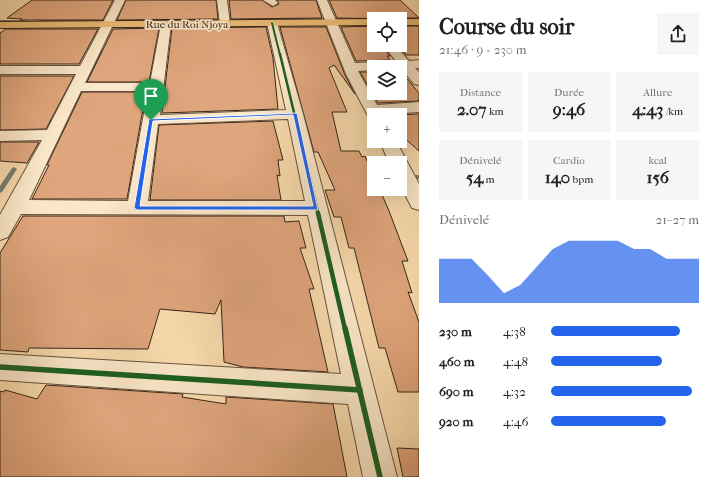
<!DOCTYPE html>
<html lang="fr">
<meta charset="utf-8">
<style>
body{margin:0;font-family:"IM FELL French Canon",serif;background:#f6f6f6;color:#202124;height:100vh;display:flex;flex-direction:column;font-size:15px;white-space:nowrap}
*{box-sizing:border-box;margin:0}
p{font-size:13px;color:#757577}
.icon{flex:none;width:22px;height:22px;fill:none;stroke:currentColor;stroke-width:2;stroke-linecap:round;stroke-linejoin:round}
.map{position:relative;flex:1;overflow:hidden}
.side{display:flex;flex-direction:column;background:#fff;width:300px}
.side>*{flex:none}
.buttons{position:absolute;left:367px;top:12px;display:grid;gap:8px}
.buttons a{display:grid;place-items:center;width:40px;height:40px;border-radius:0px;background:#fff;box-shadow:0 4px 16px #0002;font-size:20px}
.pin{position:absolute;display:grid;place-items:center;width:34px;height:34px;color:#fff;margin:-41px -17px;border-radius:50% 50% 50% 0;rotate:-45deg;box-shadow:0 0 4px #0007}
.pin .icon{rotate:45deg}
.round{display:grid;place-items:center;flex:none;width:42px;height:42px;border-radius:0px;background:#f6f6f6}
.headline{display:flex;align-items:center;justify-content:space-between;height:68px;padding:0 20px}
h1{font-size:22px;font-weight:700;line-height:30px}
.figures{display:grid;grid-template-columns:repeat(3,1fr);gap:6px;height:68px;padding:4px 20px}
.figures div{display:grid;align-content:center;border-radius:0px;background:#f6f6f6;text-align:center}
.figures b{font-size:17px;font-weight:700}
.figures small{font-size:11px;font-weight:400}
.figures p{font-size:11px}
.chart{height:112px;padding:8px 20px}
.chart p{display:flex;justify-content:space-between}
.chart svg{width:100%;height:72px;margin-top:4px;fill:#2563eb;opacity:.7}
ul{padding:0 20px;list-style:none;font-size:13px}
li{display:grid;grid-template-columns:64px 48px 1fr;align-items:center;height:30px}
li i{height:10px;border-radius:5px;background:#2563eb}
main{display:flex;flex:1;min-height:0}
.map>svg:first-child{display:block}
</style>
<main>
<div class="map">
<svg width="419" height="477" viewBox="0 0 419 477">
<rect width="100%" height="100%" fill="#f8daac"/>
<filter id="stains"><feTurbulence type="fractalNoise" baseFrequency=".005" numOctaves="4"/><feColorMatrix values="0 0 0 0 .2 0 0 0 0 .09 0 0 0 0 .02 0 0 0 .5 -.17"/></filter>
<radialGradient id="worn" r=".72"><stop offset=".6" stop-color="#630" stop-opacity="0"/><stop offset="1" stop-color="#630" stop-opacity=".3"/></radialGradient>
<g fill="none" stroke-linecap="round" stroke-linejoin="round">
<g fill="#737e70" fill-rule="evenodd">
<polygon points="104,12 107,13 100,21 39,22 37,21 39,20 99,19"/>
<polygon points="285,18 304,18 306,19 304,20 286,20"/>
<polygon points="0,20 25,20 27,21 25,22 0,22"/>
<polygon points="102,49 104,50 88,83 84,84 84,83 100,50"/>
<polygon points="81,89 85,90 64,133 61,135 59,134 58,133"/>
<polygon points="14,167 17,169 2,192 0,193 0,186 12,168"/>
<rect x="400" y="175" width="19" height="4"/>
</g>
</g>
<g fill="#dfa57c" stroke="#352417">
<polygon points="32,0 113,0 103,20 20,20 22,19 7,18"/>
<polygon points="126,0 216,0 218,19 117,20"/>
<polygon points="229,0 262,0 272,7 279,4 277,0 316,0 322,18 231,19"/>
<polygon points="329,0 400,0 419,18 399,18 398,19 337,18"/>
<polygon points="374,26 374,45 382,45 390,56 387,56 390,60 356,61 341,27"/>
<polygon points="400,26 419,26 419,55 406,55 397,45 400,45"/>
<polygon points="266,27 273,58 278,109 162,113 172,28"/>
<polygon points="280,27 326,27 345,75 355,94 334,65 329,68 347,112 332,112 341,151 359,151 362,157 365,156 374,179 374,189 380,190 389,211 408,261 402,261 412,293 408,292 419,322 419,392 398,392 385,348 379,348 354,248 349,248 341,217 334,217 325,190 335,190 318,152 314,152"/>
<polygon points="159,28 149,82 87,82 113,29"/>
<polygon points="6,29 98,29 79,64 0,64 0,33"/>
<polygon points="400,71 419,93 419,101 378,103 360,72 374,72 374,93 400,93"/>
<polygon points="0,76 74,76 46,129 0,130"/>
<polygon points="82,92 146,92 127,199 32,199 49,165 47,165"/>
<polygon points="419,114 419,151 400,134 400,115 397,115"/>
<polygon points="273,121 283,160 278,160 280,176 277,175 281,200 150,200 159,125"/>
<polygon points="0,142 39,142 27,163 0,161"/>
<polygon points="23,216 284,216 285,222 299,221 306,248 300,248 314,289 309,289 328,372 243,367 224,362 221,300 215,314 160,309 148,349 29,348 28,352 0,350 0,253"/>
<polygon points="46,385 183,394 182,397 226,404 226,397 333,404 347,477 0,477 0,391 4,392 5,390 37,399"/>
<polygon points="397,448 419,449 419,477 403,477"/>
</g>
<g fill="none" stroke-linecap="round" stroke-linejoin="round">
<defs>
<g id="minor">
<path d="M115,0H125L85,83H150L161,24L162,22H170L171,24L160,115L286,110L267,23L272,20L277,23L303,114L397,477H363L348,404L0,380V354L341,374L308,215L21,214L8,237L0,240V215L42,140L0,141V131L47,130L76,74H0V66H80ZM81,91H148L128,201L29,200ZM288,119L305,201H148L158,124Z"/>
<polygon points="217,0 227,0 230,24 229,26 221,26 220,24"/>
<polygon points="263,0 275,0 278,3 273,6"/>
<polygon points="317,0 327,0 355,63 396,61 383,45 395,45 409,61 419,60 419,68 415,68 419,72 419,85 414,84 400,67 374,67 374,70 358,71 377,105 419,102 419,112 374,115 374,119 369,118 346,74"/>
<polygon points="380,141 396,141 419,184 419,210 412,208 400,185 400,163 389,163"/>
</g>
<g id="major">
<polygon points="374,19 374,25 0,28 0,22"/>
<polygon points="399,19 419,19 419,25 400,25"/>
</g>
</defs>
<use href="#minor" stroke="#66523c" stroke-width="2"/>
<use href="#major" stroke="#352417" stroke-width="2"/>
<use href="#minor" fill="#fae7c9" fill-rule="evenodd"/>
<use href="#major" fill="#ecbd76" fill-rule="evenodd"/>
<defs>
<polyline id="cycleway-far4" points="272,23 280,55"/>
<polyline id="cycleway-far3" points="280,54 297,125"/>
<polyline id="cycleway-far2" points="297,124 318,214"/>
<polyline id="cycleway-far1" points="318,213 345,329"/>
<g id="cycleway">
<polyline points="345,328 380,477"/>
<polyline points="0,367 360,390"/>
</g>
</defs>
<use href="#cycleway-far4" stroke="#fae7c9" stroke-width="3.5"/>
<use href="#cycleway-far3" stroke="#fae7c9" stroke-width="4"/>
<use href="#cycleway-far2" stroke="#fae7c9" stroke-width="5.5"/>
<use href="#cycleway-far1" stroke="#fae7c9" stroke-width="7"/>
<use href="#cycleway" stroke="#fae7c9" stroke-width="8"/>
<use href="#cycleway-far4" stroke="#1b5e20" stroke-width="2"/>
<use href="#cycleway-far3" stroke="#1b5e20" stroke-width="2.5"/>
<use href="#cycleway-far2" stroke="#1b5e20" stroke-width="3.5"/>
<use href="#cycleway-far1" stroke="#1b5e20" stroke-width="4.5"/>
<use href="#cycleway" stroke="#1b5e20" stroke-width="5.5"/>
</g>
<path fill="#2563eb" stroke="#fff" fill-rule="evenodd" d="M297,113L318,210H137L134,208L149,119ZM293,115L313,206H140L153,121Z"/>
<g text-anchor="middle" stroke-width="3.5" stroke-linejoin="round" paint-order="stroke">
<g font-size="11" fill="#352417" stroke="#fae7c9">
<text x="187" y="28">Rue du Roi Njoya</text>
</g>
</g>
<rect width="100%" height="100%" filter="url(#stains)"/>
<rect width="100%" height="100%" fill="url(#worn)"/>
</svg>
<div class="buttons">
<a><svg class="icon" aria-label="locate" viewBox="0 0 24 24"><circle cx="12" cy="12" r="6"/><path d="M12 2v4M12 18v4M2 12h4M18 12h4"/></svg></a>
<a><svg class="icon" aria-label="layers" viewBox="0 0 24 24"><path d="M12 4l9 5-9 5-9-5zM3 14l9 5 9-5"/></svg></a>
<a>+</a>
<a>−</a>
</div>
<div class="pin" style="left:151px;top:120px;background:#1e9e55"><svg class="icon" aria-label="arrive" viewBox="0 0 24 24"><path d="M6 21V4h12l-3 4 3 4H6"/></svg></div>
</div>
<section class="side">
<div class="headline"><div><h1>Course du soir</h1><p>21:46 · 9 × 230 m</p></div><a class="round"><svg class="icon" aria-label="share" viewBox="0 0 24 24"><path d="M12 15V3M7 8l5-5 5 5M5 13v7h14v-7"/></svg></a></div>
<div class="figures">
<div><p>Distance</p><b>2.07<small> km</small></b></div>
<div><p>Durée</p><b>9:46</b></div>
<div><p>Allure</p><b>4:43<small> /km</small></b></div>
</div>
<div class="figures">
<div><p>Dénivelé</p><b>54<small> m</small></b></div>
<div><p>Cardio</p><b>140<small> bpm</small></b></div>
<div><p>kcal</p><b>156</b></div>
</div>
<div class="chart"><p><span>Dénivelé</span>21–27 m</p>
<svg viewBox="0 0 160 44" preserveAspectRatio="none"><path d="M0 44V17L10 17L20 17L30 27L40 38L50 33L60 22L70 11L80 6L90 6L100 6L110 6L120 11L130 11L140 17L150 17L160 17V44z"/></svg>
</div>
<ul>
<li><b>230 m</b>4:38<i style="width:87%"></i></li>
<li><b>460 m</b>4:48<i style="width:75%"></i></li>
<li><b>690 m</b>4:32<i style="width:95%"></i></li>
<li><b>920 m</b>4:46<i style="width:78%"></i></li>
</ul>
</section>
</main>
